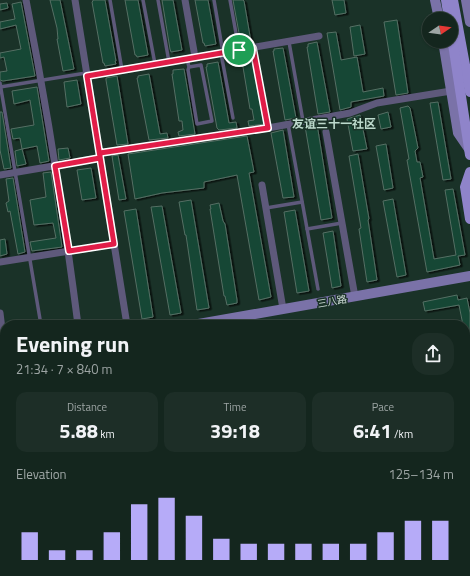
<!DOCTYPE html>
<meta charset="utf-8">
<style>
body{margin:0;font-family:"Titillium Web","Noto Sans SC",sans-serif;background:#1d2e27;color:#f1f3f6;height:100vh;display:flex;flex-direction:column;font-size:15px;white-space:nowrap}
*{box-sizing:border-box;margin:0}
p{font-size:13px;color:#9da5a4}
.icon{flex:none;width:22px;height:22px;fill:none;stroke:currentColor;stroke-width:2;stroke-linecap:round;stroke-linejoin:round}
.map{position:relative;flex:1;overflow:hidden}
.panel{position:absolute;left:0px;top:320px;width:470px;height:256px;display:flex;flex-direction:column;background:#14261e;border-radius:16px 16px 0 0;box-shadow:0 1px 3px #0004,0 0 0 1px #33433c}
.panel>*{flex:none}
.needle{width:26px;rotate:77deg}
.buttons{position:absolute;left:422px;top:12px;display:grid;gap:8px}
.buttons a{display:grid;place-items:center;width:36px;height:36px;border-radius:50%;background:#14261e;box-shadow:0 1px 3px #0004,0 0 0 1px #33433c;font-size:20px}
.pin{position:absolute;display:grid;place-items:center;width:34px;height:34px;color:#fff;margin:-17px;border:2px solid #fff;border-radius:50%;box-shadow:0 1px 4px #0007}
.round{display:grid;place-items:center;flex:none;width:42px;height:42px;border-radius:16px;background:#1d2e27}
.head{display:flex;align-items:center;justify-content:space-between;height:68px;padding:0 16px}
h1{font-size:22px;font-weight:700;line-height:30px}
.stats{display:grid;grid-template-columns:repeat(3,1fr);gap:6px;height:68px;padding:4px 16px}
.stats div{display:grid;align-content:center;border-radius:10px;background:#1d2e27;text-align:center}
.stats b{font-size:20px;font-weight:700}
.stats small{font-size:11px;font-weight:400}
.stats p{font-size:11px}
.chart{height:112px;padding:8px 16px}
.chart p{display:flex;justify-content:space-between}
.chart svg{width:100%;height:72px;margin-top:4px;stroke:#b6abf8;stroke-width:6}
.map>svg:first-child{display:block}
</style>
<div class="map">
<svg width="470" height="576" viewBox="0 0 470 576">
<defs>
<filter id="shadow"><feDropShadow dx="2.5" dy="1.5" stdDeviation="0" flood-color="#0009"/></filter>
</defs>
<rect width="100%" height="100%" fill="#1a3228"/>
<g fill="#144634" stroke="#556f64" filter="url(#shadow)">
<polygon points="50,0 60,0 74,69 63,71 57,39 58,39 57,28"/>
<polygon points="93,0 105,0 116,61 115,61 116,64 105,66 104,63 103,63 92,2 93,1"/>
<polygon points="125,0 138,0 148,55 137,57 136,55 135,55"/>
<polygon points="162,0 173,0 182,50 171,52 170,49"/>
<polygon points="195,0 208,0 216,44 205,46 204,43 203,43"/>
<polygon points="233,0 243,0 244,1 251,42 241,44"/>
<polygon points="332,0 344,0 346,13 335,15"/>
<polygon points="21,2 35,76 3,81 0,80 0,72 7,71 4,57 0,58 0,53 21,49 16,25 0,29 0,22 15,19 12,4"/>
<polygon points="7,3 8,8 0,10 0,4"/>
<polygon points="397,20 408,93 396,95 384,22"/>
<polygon points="360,25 365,54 354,56 350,27"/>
<polygon points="336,32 341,60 357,57 363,92 383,88 384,96 351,102 351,107 340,110 327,33"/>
<polygon points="317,42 330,112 318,114 307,47 308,47 308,44"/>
<polygon points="283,48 296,118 285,120 273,51 274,51 274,49"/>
<polygon points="251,54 264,124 249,126 248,121 254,120 252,109 250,109 242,61 244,61 243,55"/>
<polygon points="218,62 229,123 236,122 237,128 219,130 217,128 206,67 207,67 207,64"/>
<polygon points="184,69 195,134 179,136 178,132 183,130 182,121 179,121 172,74 173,74 173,70"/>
<polygon points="149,74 160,134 167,133 168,138 149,140 137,78 138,78 138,76"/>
<polygon points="117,76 128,144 117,145 106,80 106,78"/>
<polygon points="77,80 81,104 67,107 64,82"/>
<polygon points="37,87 49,161 40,163 37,146 22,149 20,138 13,139 11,129 34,125 30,100 14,104 12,91"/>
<polygon points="438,102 451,179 443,180 430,103"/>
<polygon points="408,106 410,108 418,148 415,151 417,162 420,162 423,177 420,178 434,259 456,255 445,190 453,189 465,255 458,256 460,265 427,272 407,160 409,159 400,108"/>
<polygon points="0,112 2,112 11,168 4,169 0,150"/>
<polygon points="388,112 391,127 381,129 378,115"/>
<polygon points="360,115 367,149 353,151 347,119"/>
<polygon points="317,124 332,218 321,220 305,126"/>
<polygon points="283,130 294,197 283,198 271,133"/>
<polygon points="247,136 254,172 249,173 271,297 259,300 237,175 204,182 204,188 162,193 135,199 128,154"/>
<polygon points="386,144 393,188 384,190 376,146"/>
<polygon points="68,148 70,158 59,160 58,149"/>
<polygon points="22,149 26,164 17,166 15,151"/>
<polygon points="358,154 369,219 368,220 377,280 367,282 359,229 361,228 349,156"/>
<polygon points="118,155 126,199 119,200 112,156"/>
<polygon points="91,168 96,198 82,200 77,170"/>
<polygon points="51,172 62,247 32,251 30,242 56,238 53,223 34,225 30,200 46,197 43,173"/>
<polygon points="13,178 25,252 18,254 10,211 8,212 6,203 9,201 6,179"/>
<polygon points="393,199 406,275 397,277 383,201"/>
<polygon points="191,200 209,308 197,310 186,235 185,235 179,202"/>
<polygon points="219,203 223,221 225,224 237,300 237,303 227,305 225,296 224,296 210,209 211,209 210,205"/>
<polygon points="162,206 181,313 170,315 151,207"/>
<polygon points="136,209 153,317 142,319 124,211"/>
<polygon points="295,210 309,291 297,293 284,212"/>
<polygon points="333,231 341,286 332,288 323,233"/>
<polygon points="5,239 7,254 0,256 0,240"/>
<polygon points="457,295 458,300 467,298 470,313 470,351 467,352 465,338 465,325 463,325 459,305 425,311 423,302"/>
<polygon points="470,365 470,388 467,388 465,366"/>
</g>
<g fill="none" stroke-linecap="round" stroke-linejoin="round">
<g stroke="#5e597b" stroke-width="3.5">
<polyline points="110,0 122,70"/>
<polyline points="143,0 155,64"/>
<polyline points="158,0 169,62"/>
<polyline points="214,0 223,53"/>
<polyline points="230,0 239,50"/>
<polyline points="289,42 303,121"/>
<polyline points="253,48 268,128"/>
<polyline points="221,53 233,118"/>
<polyline points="187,59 189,67 188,70 197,124 212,121 201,65 189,67"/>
<polyline points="0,83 41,325"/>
<polyline points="0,87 86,73"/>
<polyline points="288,124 318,289"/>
<polyline points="266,208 302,202"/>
<polyline points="307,229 342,223"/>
</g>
<g stroke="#5e597b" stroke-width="7">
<path d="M26,0C47,108 64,216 78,325"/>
<polyline points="75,0 127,325"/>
<polyline points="185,0 195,57"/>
<polyline points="87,76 319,36"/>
<polyline points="326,132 355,297"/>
<polyline points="100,153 268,128 350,113 377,103 451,91"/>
<polyline points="0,175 100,158"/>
<polyline points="262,185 283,309"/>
<polyline points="0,262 114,244"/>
<polyline points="0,313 5,354"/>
<polyline points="465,361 470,360"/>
</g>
<g stroke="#7a72a8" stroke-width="10">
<polyline points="435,0 439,19"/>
<polyline points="466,0 470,22"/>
<polyline points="443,41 458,133 469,149"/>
<polyline points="193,325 470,276"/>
<polyline points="0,357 5,356"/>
<polyline points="168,571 168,576"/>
</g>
<g stroke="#8f84ca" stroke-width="10">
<polyline points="446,0 449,19"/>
<polyline points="453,0 470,92"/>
<polyline points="451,31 470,155"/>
<polyline points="470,172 465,187 470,219"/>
</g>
</g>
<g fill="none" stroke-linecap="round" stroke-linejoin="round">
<defs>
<polyline id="route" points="239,50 87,76 114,244 69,251 55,166 100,158 100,153 268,128 253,48 239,50"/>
</defs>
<use href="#route" stroke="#fff" stroke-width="8"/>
<use href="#route" stroke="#e11d48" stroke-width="5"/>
</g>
<g text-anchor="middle" stroke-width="3" stroke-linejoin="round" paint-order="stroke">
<g font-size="10" fill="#cedcd6" stroke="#1a3228">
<text transform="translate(332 301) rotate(-10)" y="4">三八路</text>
</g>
<g font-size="12" font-weight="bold" fill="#bcd9cc" stroke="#1a3228">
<text x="334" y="128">友谊三十一社区</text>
</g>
</g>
</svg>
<div class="buttons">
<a><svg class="needle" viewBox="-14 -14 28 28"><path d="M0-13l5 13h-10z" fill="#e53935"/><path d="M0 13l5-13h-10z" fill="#9da5a4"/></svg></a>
</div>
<div class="pin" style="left:239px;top:50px;background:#1e9e55"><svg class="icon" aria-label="arrive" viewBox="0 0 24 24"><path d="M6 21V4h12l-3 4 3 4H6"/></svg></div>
<section class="panel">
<div class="head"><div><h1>Evening run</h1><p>21:34 · 7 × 840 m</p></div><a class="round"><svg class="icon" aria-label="share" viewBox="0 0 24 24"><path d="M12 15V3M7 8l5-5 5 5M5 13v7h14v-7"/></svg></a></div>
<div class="stats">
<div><p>Distance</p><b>5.88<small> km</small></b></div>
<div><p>Time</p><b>39:18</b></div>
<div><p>Pace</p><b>6:41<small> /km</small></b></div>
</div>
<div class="chart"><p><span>Elevation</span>125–134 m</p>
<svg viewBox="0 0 160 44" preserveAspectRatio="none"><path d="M5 44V27M15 44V38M25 44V38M35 44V27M45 44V10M55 44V6M65 44V17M75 44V31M85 44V34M95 44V34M105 44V34M115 44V34M125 44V34M135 44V27M145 44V20M155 44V20"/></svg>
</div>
</section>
</div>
